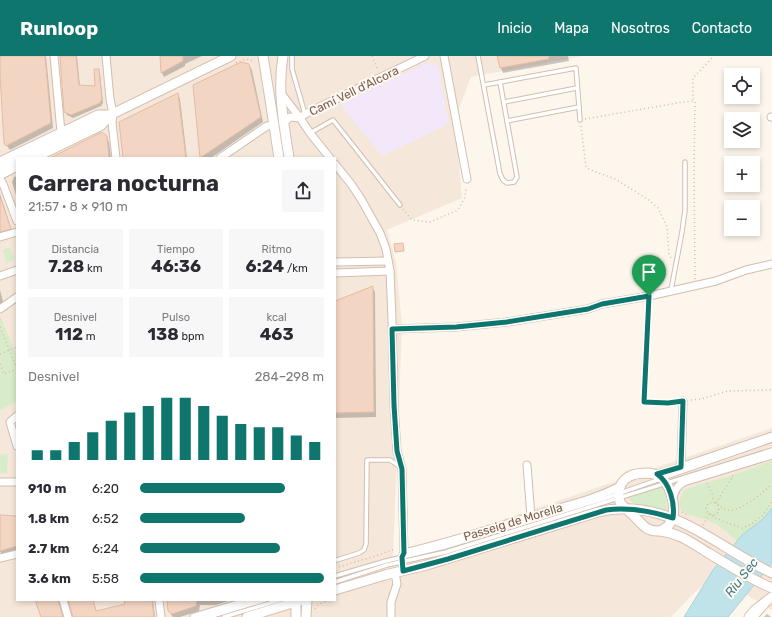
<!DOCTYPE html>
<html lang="es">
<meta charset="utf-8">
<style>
body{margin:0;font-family:Rubik,sans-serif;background:#f7f7f7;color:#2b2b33;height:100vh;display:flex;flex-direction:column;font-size:15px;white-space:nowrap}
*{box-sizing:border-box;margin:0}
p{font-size:13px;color:#7c7c81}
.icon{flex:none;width:22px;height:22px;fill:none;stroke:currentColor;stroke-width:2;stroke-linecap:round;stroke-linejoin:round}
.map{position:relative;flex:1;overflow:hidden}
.sheet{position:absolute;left:16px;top:101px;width:320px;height:444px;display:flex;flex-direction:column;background:#fff;border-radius:0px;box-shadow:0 2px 6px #0003}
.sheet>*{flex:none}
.buttons{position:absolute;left:724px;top:12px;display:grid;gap:8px}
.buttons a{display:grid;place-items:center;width:36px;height:36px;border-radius:0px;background:#fff;box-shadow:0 2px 6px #0003;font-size:20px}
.pin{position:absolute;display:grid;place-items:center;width:34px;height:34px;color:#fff;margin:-41px -17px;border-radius:50% 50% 50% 0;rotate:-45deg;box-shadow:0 0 4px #0007}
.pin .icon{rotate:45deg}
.round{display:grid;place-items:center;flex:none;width:42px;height:42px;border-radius:0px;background:#f7f7f7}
.head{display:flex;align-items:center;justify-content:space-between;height:68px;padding:0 12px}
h1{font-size:22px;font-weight:700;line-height:30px}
.figures{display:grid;grid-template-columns:repeat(3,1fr);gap:6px;height:68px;padding:4px 12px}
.figures div{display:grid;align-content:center;border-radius:0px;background:#f7f7f7;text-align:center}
.figures b{font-size:17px;font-weight:700}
.figures small{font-size:11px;font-weight:400}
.figures p{font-size:11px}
.chart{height:112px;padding:8px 12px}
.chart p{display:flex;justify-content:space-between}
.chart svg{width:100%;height:72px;margin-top:4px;stroke:#0f766e;stroke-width:6}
ul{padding:0 12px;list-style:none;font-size:13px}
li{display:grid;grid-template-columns:64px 48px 1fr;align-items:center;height:30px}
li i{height:10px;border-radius:5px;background:#0f766e}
header{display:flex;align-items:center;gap:24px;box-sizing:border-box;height:56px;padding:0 20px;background:#0f766e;color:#fff}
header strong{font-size:19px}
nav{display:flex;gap:22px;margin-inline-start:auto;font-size:14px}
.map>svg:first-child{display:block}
</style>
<header>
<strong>Runloop</strong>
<nav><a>Inicio</a><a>Mapa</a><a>Nosotros</a><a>Contacto</a></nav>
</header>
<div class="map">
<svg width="772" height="561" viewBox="0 0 772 561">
<rect width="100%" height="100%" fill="#fdf6ec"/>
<path fill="#f5e8da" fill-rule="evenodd" d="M0,0H583L471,21L455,63L462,142L387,174L396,206L402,270L393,501L772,372V554L714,519L692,539L671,561H0ZM17,102H335V544H17Z"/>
<polygon fill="#f3e8fa" points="429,6 438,10 449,68 382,100 340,48"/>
<g fill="#d8ecc9">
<polygon points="10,191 14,204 7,207 3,194"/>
<polygon points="0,260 17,300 17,346 0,354"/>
<polygon points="0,398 8,399 7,417 0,417"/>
<path d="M772,405V452L763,463L742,479L737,485C729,479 722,471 714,467C697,458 667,461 685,433L736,418Z"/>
<polygon points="662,431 666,441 667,456 645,450 634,449 628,441"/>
</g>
<polygon fill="#bfe3e8" stroke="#a5d3da" points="772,452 772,507 728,561 684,561 713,514 742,479 763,463"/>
<g fill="#0003">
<polygon points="0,0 46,0 53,72 10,94 5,87"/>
<polygon points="61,0 77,0 80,30 96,31 98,14 100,17 103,47 101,50 73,62 67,59 65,56"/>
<polygon points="161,0 202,0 185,8 185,10 164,21 162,17"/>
<polygon points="498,0 568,0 569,5 503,17 501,12"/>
<polygon points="249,9 252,14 263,66 211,102 201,102 194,30"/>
<polygon points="178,38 180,43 187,102 124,102"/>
<polygon points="106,81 109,86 111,102 53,102"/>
<polygon points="17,120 17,142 12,126 14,121"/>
<polygon points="0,138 13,178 0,183"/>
<polygon points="372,231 375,236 376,361 335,362 335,246"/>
<polygon points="0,234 4,249 0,250"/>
<polygon points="0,460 17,461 17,495 2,499 0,495"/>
<polygon points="37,544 62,544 60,548 63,561 42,561"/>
<polygon points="69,544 93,544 97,556 126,548 125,544 153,544 155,561 74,561"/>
<polygon points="168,544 231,544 216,549 200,549 199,555 180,561 173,561 172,560 169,554"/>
<polygon points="767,558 771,561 764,561"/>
</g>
<g fill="#f3d5c3" stroke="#e6bba3">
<polygon points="0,0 45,0 51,67 6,90 4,87 0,19"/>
<polygon points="60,0 76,0 79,29 95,30 94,13 99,13 102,43 100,47 71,59 64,56"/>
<polygon points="160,0 183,0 183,5 161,17"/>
<polygon points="497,0 549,0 549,3 500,12"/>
<polygon points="241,6 249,8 261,61 200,102 193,29"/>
<polygon points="178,37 186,102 123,102 119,66"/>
<polygon points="102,76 107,80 109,102 50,102"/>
<polygon points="0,143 1,143 11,173 0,176"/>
<polygon points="403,187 404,195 395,196 394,188"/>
<polygon points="373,230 374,356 335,357 335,245"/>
<polygon points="0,459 17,460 17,490 0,495"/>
<polygon points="35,544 58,544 63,561 41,561"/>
<polygon points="68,544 93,544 96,555 125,548 124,544 152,544 154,561 73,561"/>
<polygon points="167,544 197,544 196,550 172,558 168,555"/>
</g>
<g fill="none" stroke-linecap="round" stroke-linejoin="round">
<defs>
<g id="lane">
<polyline points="292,0 292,13 305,58"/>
<polyline points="478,0 500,118 503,124 507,127 514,126 517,121 500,26"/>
<polyline points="484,29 576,12 580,64"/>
<polyline points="504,46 577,32"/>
<polyline points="507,65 579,51"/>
<polyline points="310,77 333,64 400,149"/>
<polyline points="671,234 682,176 685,154 685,106"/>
<polyline points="335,503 337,504 359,497 364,494 366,488 367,404 390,404 399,410"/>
<polyline points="335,520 386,505 445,491 603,443 772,384"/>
<polyline points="335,526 387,509 446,496 772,394"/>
<polyline points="209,561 265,544"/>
<polyline points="224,561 280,544"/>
<polyline points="756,561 766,550"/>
</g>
<g id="street">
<polyline points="54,0 61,76"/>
<polyline points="106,0 110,43 113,58 112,67 116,102"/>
<polyline points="444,0 467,123"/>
<polyline points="281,37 300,62 310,77 330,102"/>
<polyline points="771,61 772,61"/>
<polyline points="283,67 290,61 300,62 305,58 425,0"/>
<polyline points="36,102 102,70 110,61"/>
<polyline points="220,102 267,70 274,69"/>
<polyline points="0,105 98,58 111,58"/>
<polyline points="335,108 351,128 361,143 380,177 386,193 390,215 392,264 394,349 397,395 402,413 404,497 402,501 403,515"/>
<polyline points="0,120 17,111"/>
<polyline points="0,123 3,128 17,165"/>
<polyline points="0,181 17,176"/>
<polyline points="335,206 388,205"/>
<polyline points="335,217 390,215"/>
<polyline points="0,220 17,214"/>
<polyline points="0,253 17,241"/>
<polyline points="393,273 456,271 507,266 588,253 602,248 649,240 716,225 746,214 772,208"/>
<polyline points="17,360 10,366 17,390"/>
<polyline points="527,409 531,461"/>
<polyline points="681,411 683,345"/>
<polyline points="657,418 669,415 772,380"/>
<polyline points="0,426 17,426"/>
<path d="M672,444C675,436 676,430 684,426L772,399"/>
<path d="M404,497C451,486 498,471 545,456C569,449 598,442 620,430"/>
<polyline points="0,502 17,498"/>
<polyline points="63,544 68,561"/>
<polyline points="159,544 161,561"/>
<polyline points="194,561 251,544"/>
<polyline points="391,561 391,546 397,528 395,517"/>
</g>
<g id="secondary">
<polyline points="263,0 269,37 279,102"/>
<path d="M283,0C277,36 284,67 289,102"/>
<polyline points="22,102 231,0"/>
<polyline points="0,112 17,104"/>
<path d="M648,417C653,418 658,418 662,422C672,432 679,459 668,470C665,473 661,475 657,475C646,475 642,468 635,461C630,456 624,452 620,446C616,436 621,424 630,420C636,417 642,417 648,417Z"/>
<path d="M660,475C680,477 693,488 710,498C730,510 750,523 772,532"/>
<path d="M335,534L385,519L427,509L598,456C667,439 714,490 772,517"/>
<polyline points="247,561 302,544"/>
<polyline points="296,561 296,544"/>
<polyline points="306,561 307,544"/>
<polyline points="749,561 755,554 772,541"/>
</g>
</defs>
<use href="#lane" stroke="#d1beb0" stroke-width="5.5"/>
<use href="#street" stroke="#d1beb0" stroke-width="9"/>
<use href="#secondary" stroke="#d6c0b0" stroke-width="11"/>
<g stroke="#d9b8a5" stroke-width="1.5" stroke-dasharray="1 3" stroke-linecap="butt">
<polyline points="372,0 378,14"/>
<path d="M236,7C243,3 247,2 255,6"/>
<polyline points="585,63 683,46 695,45"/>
<polyline points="581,70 586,111 591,114 615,123 649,144 658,152 667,171 669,198 671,202"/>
<polyline points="403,153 412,164 430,166 458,154 465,141 466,131"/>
<polyline points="695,223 694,113 695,45 693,43 693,22 714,0"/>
<polyline points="649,248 643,346 675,346"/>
<polyline points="0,271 17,313"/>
<polyline points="0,298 17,291"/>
<polyline points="0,308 4,318 17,313"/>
<polyline points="691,344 701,343 728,335 772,334"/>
<polyline points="707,427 713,440 713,446"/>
<polyline points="716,447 733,420 731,419"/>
<path d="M718,449L719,455L715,459L709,458C705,454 705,451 709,447L713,446C718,448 721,452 727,454C739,457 764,436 772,428"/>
<polyline points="682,456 689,460"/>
<polyline points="703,469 709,458 715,462 742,472 750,469 762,460 772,446"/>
<polyline points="335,512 379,499 388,495 396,493"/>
<polyline points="315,553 319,548 330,544"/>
</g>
<use href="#lane" stroke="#fff" stroke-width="3.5"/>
<use href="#street" stroke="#fff" stroke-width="7"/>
<use href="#secondary" stroke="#fff" stroke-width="9"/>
</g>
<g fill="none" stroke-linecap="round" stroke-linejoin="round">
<defs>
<path id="route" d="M649,240L644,346L668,347L683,345L681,411L657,418C670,427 675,447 673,462C651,455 630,451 606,454L448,503L403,515L402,501L404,497L402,413L397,395L394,349L392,273L456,271L507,266L588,253L602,248Z"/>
</defs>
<use href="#route" stroke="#fff" stroke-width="8"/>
<use href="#route" stroke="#0f766e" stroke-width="5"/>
</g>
<g text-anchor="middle" stroke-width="4" stroke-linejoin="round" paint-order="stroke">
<g font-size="12" fill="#7a5c4d" stroke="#fffaf3">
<text transform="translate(354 35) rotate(-26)" y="4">Camí Vell d'Alcora</text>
<text transform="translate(513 466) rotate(-17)" y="4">Passeig de Morella</text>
</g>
<g font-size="13" font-style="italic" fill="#437c86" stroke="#fffaf3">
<text transform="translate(741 521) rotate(-52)" y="5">Riu Sec</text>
</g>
</g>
</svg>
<div class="buttons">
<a><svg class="icon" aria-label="locate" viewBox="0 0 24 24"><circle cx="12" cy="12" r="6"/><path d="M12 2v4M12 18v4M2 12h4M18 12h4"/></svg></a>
<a><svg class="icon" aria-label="layers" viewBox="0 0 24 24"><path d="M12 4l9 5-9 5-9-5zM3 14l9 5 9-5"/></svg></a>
<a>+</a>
<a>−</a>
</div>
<div class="pin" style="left:649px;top:240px;background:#1e9e55"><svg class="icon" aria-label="arrive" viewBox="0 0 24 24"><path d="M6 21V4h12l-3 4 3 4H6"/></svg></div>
<section class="sheet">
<div class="head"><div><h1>Carrera nocturna</h1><p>21:57 · 8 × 910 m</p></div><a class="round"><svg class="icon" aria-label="share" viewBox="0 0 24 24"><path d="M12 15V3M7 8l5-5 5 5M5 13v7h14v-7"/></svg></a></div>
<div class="figures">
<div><p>Distancia</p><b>7.28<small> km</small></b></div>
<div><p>Tiempo</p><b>46:36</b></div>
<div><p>Ritmo</p><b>6:24<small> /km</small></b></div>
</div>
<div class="figures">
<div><p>Desnivel</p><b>112<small> m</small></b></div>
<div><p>Pulso</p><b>138<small> bpm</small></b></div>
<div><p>kcal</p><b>463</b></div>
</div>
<div class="chart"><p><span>Desnivel</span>284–298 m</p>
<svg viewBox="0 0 160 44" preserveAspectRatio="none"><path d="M5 44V38M15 44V38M25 44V33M35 44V27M45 44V20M55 44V15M65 44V11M75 44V6M85 44V6M95 44V11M105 44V17M115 44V22M125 44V24M135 44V24M145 44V29M155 44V33"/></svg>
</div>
<ul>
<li><b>910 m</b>6:20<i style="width:79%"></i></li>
<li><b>1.8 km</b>6:52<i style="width:57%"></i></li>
<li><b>2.7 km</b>6:24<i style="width:76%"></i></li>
<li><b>3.6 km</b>5:58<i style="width:100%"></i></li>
</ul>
</section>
</div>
